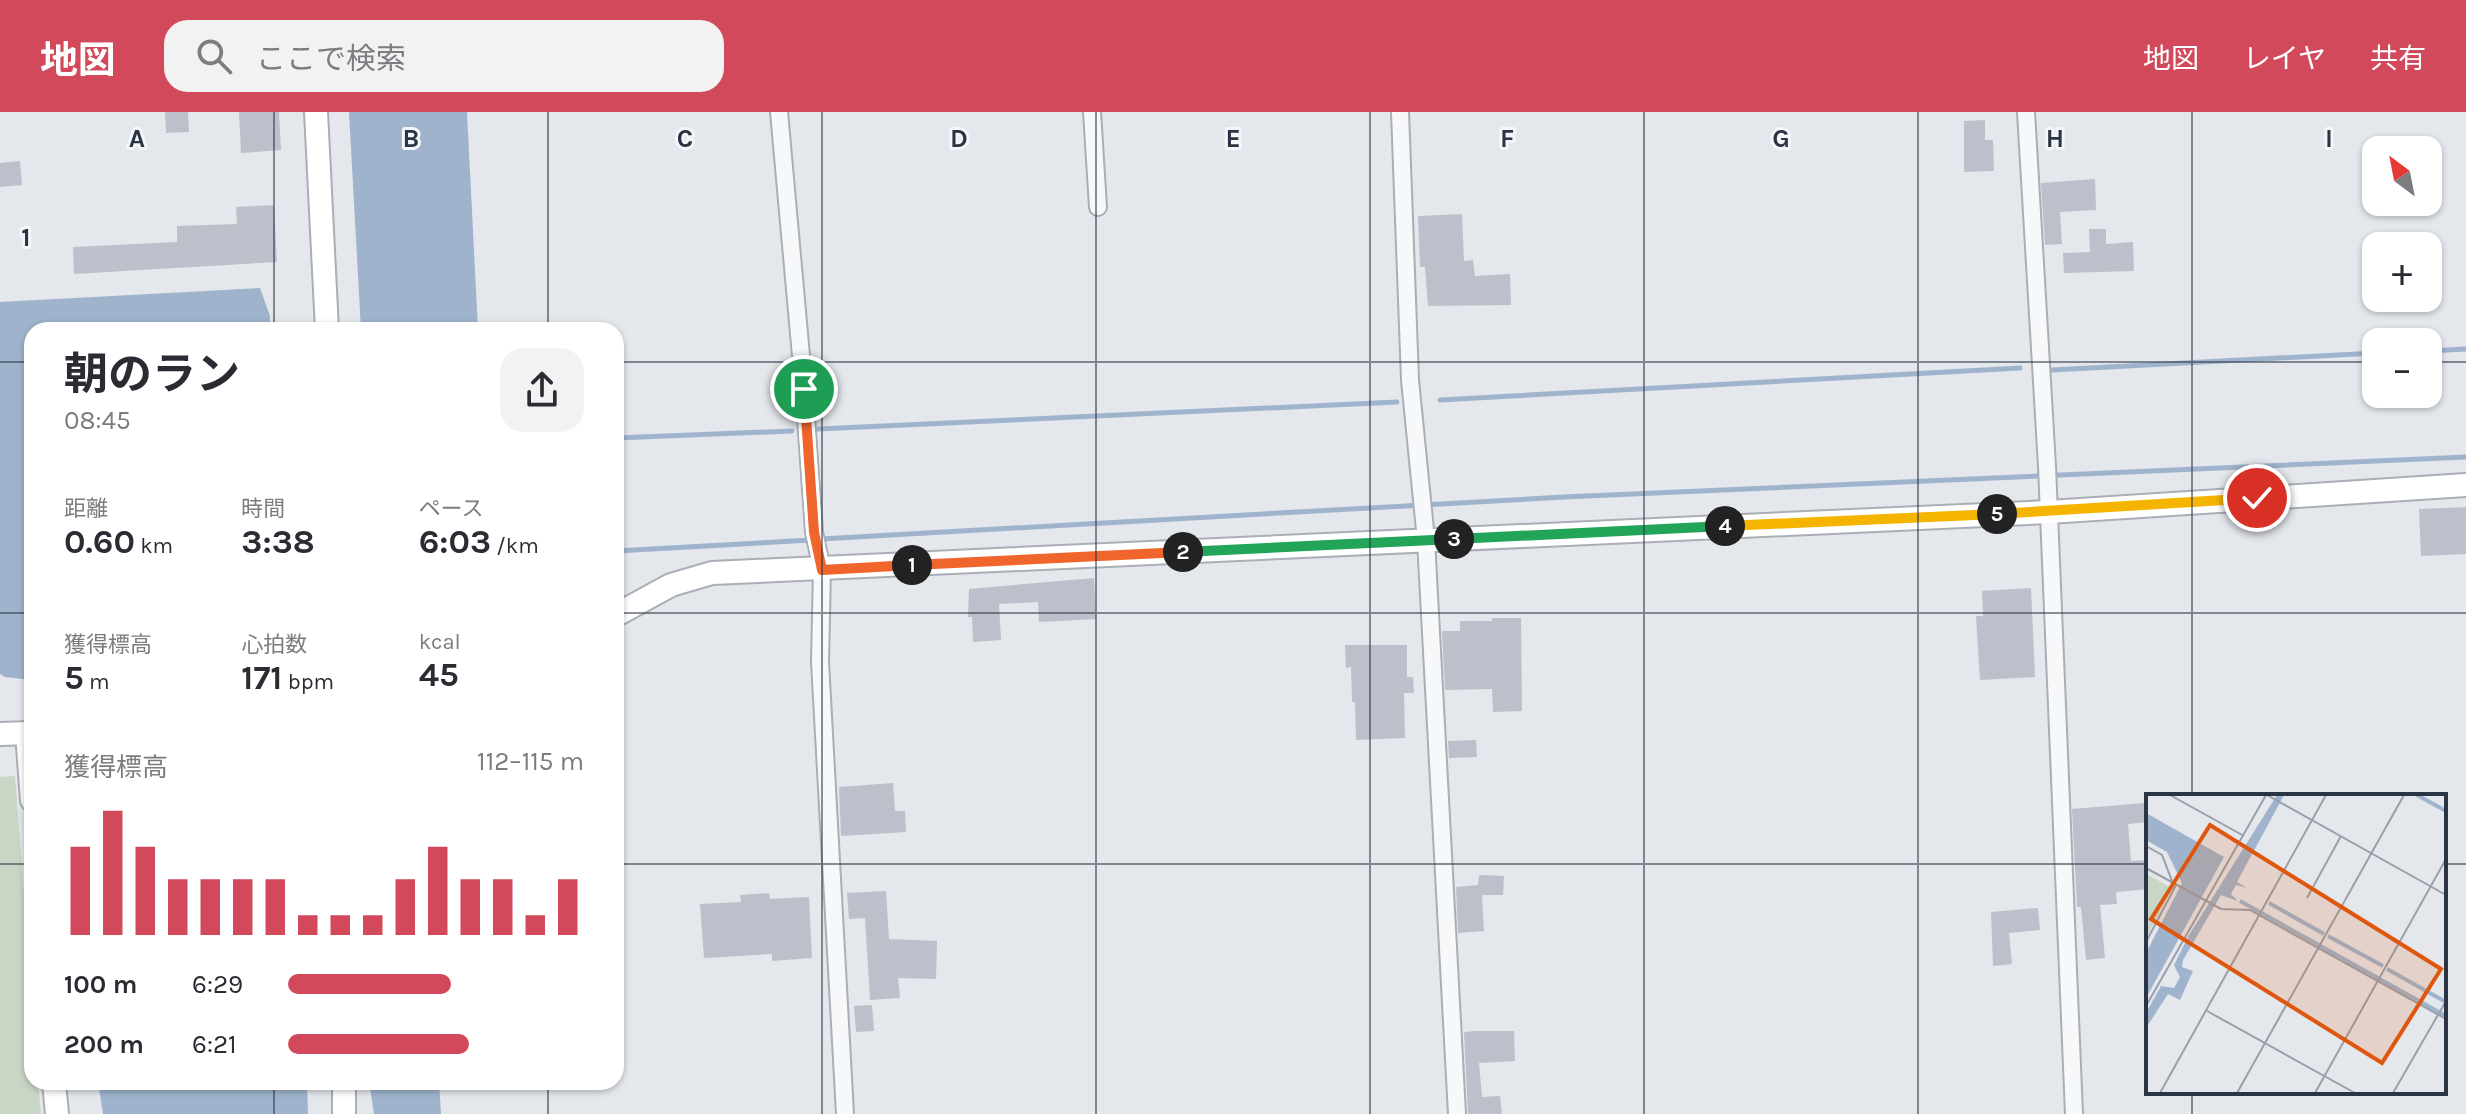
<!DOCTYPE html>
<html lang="ja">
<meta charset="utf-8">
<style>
body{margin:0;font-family:Karla,"Noto Sans JP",sans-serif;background:#f2f2f3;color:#2b2b33;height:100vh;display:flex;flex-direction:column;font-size:30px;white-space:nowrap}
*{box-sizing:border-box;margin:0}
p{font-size:26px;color:#7c7c81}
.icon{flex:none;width:44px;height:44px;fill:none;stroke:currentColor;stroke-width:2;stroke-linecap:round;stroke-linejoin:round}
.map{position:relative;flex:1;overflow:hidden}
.drawer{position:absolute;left:24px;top:210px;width:600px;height:768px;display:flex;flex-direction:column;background:#fff;border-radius:24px;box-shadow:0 2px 6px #0004}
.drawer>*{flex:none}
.needle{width:52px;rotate:328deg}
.tools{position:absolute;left:2362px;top:24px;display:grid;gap:16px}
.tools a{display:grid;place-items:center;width:80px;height:80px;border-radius:16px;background:#fff;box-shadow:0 2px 6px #0004;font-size:40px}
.pin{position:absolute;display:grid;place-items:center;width:68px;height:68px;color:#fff;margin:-34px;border:4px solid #fff;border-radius:50%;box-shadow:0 2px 8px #0007}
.km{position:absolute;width:40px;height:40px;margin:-20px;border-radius:50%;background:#222;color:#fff;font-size:22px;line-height:40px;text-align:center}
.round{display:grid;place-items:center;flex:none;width:84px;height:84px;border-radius:24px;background:#f2f2f3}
.summary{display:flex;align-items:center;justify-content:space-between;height:136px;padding:0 40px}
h1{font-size:44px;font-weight:700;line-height:60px}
.figures{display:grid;grid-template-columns:repeat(3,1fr);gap:12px;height:136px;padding:8px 40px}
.figures div{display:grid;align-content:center}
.figures b{font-size:34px;font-weight:700}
.figures small{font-size:22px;font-weight:400}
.figures p{font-size:22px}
.chart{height:224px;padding:16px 40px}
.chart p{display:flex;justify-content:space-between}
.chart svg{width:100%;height:144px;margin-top:8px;stroke:#d1495b;stroke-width:6}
ul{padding:0 40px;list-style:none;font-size:26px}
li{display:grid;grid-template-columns:128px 96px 1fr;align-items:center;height:60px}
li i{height:20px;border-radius:10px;background:#d1495b}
header{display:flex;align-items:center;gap:48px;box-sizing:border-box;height:112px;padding:0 40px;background:#d1495b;color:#fff}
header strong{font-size:38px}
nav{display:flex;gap:44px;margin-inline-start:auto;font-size:28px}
.search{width:560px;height:72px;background:#f2f2f3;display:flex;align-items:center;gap:20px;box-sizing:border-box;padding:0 28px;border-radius:24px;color:#7c7c81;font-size:30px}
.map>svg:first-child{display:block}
</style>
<header>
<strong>地図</strong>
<div class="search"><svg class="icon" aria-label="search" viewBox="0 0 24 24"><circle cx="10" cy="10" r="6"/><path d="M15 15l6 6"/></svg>ここで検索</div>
<nav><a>地図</a><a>レイヤ</a><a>共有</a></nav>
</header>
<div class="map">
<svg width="2466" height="1002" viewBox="0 0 2466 1002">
<rect width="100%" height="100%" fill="#e4e7ec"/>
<polygon fill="#c9d6c5" points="15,664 32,889 32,970 38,970 41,1002 0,1002 0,665"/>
<g fill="#9fb4cc">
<polygon points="349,0 467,0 478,218 361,218"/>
<polygon points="260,176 270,204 270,218 32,218 32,568 5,565 0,562 0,190"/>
<polygon points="98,970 307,970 308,1002 103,1002"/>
<polygon points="369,970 439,970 441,1002 374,1002"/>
</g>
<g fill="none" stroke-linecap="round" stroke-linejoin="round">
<g stroke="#9fb4cc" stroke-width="5">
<polyline points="2428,239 2466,237"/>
<polyline points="2052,258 2376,241"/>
<polyline points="1440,288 2020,256"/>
<polyline points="818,317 1397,290"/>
<polyline points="616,326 792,319"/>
<polyline points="821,427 1564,385 2466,345"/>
<polyline points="616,439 811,428"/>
</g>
</g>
<g fill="#bbc0ca">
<polygon points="165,0 188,0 189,20 166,21"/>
<polygon points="239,0 279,0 281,38 241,41"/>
<polygon points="1985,8 1985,28 1993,28 1994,59 1964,60 1964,9"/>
<polygon points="20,49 22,73 0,75 0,51"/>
<polygon points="2095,67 2096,98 2060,100 2062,132 2045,133 2041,71"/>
<polygon points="274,93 277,150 74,162 73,135 177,130 177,114 237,112 236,95"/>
<polygon points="1462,102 1464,149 1473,148 1475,164 1510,162 1511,193 1428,194 1425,155 1420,155 1418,104"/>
<polygon points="2089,117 2106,117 2106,132 2133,130 2134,159 2064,161 2063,141 2090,140"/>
<polygon points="2466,395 2466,442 2421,444 2419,397"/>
<polygon points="1094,466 1096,507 1039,510 1038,490 999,492 1001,528 973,530 972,505 968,505 969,477"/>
<polygon points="2031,476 2035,565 1980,568 1976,504 1983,504 1982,479"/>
<polygon points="1492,506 1521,506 1522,599 1493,600 1492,577 1445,578 1442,519 1460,519 1460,509 1492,509"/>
<polygon points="1345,533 1407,533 1407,565 1413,565 1414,581 1404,581 1405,626 1356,628 1355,590 1352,590 1351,555 1346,556"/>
<polygon points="1476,628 1477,645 1449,646 1448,629"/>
<polygon points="893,671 895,699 905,699 906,720 841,724 839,675"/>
<polygon points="2146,691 2147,710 2128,712 2131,749 2148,748 2148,777 2116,780 2117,792 2100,793 2105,846 2086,848 2081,795 2077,795 2072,697"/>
<polygon points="1479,763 1504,764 1503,783 1482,783 1484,819 1458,821 1456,775 1478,773"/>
<polygon points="886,779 889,827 937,829 936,867 898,866 900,886 870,888 865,806 849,807 847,781"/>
<polygon points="769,781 770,787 809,785 812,846 772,849 772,842 704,846 700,792 741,790 740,783"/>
<polygon points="2038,796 2040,818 2009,821 2012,852 1993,854 1991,800"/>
<polygon points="872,893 874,919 856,920 854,894"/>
<polygon points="1477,919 1514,919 1515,949 1479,951 1482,985 1500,984 1502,1002 1468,1002 1464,920"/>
</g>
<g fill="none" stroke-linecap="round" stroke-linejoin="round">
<defs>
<g id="street">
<polyline points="779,0 804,277 814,420 822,458 820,550 845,1002"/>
<polyline points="1092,0 1098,95"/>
<polyline points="1400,0 1410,268 1426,428 1457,1002"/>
<polyline points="2026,0 2047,354 2074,1002"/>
</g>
<g id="secondary">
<polyline points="316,0 327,218"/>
<polyline points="616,503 671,473 712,461 2049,400 2466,373"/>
<polyline points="27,621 32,688"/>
<polyline points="0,622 32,621"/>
<polyline points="54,970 57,1002"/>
<polyline points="344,970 344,1002"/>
</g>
</defs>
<use href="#street" stroke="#a9aeb7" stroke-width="20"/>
<use href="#secondary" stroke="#a9aeb7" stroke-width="26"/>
<use href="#street" stroke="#f7f8fa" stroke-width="16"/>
<use href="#secondary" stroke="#fff" stroke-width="22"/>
</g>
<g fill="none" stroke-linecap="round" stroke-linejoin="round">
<defs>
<polyline id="split-1" points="804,277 814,420 822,458 912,453"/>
<polyline id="split-2" points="912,453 1183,440"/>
<polyline id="split-3" points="1183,440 1454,427"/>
<polyline id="split-4" points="1454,427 1725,414"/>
<polyline id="split-5" points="1725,414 1997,402"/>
<polyline id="split-6" points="1997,402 2257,386"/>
</defs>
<use href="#split-1" stroke="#fff" stroke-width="16"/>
<use href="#split-2" stroke="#fff" stroke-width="16"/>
<use href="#split-3" stroke="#fff" stroke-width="16"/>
<use href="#split-4" stroke="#fff" stroke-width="16"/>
<use href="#split-5" stroke="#fff" stroke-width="16"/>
<use href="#split-6" stroke="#fff" stroke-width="16"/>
<use href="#split-1" stroke="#f0652b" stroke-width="10"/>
<use href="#split-2" stroke="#f0652b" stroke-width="10"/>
<use href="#split-3" stroke="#22a559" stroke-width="10"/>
<use href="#split-4" stroke="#22a559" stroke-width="10"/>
<use href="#split-5" stroke="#f5b400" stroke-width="10"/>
<use href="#split-6" stroke="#f5b400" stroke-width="10"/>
</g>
<path fill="none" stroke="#2b3445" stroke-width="2" stroke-opacity="0.55" d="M274,0V218M548,0V218M822,0V1002M1096,0V1002M1370,0V1002M1644,0V1002M1918,0V1002M2192,0V684M0,250H32M616,250H2376M2428,250H2466M0,501H32M616,501H2466M0,752H32M616,752H2148M2444,752H2466M274,970V1002M548,970V1002M2192,980V1002"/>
<g transform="translate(2146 682)">
<rect width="300" height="300" fill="#e4e7ec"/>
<path d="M0,80L26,94L0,144Z" fill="#c9d6c5"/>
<path d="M131,1H138L91,88L101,94L90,91L85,100L92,107L75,101L37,166L36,173L47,177L34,206L22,200L0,234V219L15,192L28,194L34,183L28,171L43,141ZM0,19L78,63L0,204V159L36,89L21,58L0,46Z" fill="#9fb4cc"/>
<path fill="none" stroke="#9fb4cc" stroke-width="4" d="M271,1L300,17M94,107L300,222M123,109L178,140M182,142L237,172M241,175L298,207"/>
<path fill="none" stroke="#9a9fa9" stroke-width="2" d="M24,1L98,42M121,1L300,101M0,52L16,61L26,87M0,74L75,115L104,116L300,225M161,104L195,42M0,148L30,91M0,212L120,1M61,217L209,299M14,299L180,1M91,299L258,1M169,299L300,65M247,299L300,207"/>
<path fill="#df570f" fill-opacity="0.15" stroke="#df570f" stroke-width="4" d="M64,31L295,175L236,269L5,125Z"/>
<rect width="300" height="300" fill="none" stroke="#2b3445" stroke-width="4"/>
</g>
<g font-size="26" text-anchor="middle" font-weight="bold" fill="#2b3445" stroke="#f4f6f9" stroke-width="6" stroke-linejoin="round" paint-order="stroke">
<text x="137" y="35">A</text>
<text x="411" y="35">B</text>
<text x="685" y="35">C</text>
<text x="959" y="35">D</text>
<text x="1233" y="35">E</text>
<text x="1507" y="35">F</text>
<text x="1781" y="35">G</text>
<text x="2055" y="35">H</text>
<text x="2329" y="35">I</text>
<text x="26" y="134">1</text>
</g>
</svg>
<div class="tools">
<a><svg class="needle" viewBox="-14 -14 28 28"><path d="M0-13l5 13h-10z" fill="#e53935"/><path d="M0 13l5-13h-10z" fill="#7c7c81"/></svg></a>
<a>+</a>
<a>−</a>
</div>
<div class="pin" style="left:804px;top:277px;background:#1e9e55"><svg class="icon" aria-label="arrive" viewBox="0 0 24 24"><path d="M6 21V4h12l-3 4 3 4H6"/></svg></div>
<div class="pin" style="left:2257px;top:386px;background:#d93025"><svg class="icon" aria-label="check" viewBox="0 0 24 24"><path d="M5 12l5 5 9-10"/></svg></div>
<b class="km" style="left:912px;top:453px">1</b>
<b class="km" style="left:1183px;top:440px">2</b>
<b class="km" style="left:1454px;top:427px">3</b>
<b class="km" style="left:1725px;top:414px">4</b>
<b class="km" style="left:1997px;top:402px">5</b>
<section class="drawer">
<div class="summary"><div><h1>朝のラン</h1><p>08:45</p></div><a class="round"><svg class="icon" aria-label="share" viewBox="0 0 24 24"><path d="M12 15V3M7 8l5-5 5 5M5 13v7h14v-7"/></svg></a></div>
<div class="figures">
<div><p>距離</p><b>0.60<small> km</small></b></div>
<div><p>時間</p><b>3:38</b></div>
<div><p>ペース</p><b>6:03<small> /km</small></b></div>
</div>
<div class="figures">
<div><p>獲得標高</p><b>5<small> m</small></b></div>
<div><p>心拍数</p><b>171<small> bpm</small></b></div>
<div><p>kcal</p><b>45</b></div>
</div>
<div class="chart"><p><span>獲得標高</span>112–115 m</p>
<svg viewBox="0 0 160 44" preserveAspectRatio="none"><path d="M5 44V17M15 44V6M25 44V17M35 44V27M45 44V27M55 44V27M65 44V27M75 44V38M85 44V38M95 44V38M105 44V27M115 44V17M125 44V27M135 44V27M145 44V38M155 44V27"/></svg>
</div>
<ul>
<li><b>100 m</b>6:29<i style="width:55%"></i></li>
<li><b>200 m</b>6:21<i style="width:61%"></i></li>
</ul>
</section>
</div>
